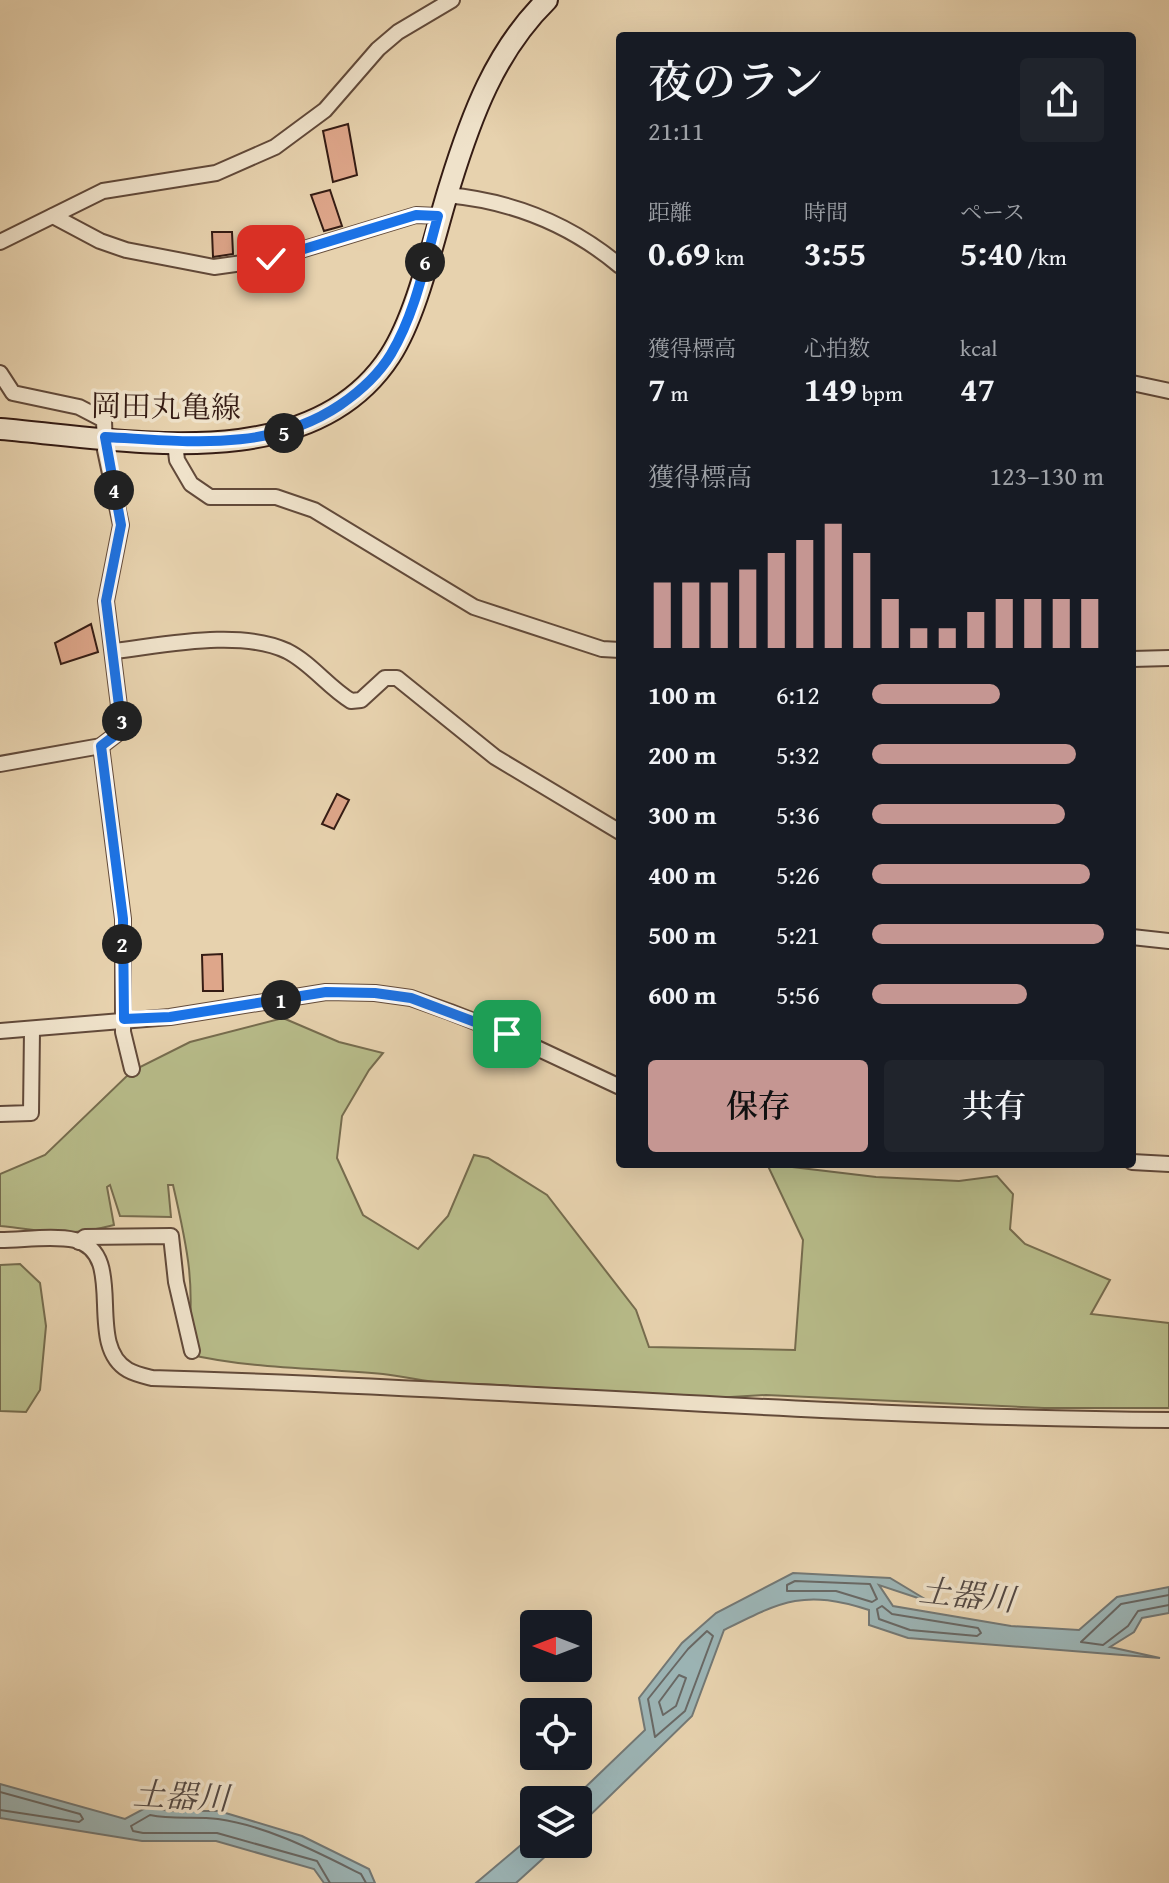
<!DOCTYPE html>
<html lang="ja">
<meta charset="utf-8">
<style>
body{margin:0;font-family:"Gentium Book Plus","Noto Serif JP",serif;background:#20242c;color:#f1f3f6;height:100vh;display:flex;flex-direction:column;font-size:30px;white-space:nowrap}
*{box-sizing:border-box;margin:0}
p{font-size:26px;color:#9ea1a6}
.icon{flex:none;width:44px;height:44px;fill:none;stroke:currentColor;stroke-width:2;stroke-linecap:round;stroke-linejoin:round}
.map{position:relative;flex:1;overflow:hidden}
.panel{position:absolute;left:616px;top:32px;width:520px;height:1136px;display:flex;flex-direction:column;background:#171b24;border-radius:8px;box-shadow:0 8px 32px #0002}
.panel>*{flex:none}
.needle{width:52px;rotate:270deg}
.fabs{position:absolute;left:520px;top:1610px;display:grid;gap:16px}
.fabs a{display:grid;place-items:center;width:72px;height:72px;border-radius:8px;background:#171b24;box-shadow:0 8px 32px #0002;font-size:40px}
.pin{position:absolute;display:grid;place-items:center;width:68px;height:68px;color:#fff;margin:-34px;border-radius:16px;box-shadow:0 4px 12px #0006}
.km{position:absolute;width:40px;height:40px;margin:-20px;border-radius:50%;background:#222;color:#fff;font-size:22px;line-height:40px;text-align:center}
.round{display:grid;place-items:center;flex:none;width:84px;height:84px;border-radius:8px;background:#20242c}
.summary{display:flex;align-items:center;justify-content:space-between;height:136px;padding:0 32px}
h1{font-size:44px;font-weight:600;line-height:60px}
.figures{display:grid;grid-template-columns:repeat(3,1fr);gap:12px;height:136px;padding:8px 32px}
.figures div{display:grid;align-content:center}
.figures b{font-size:34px;font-weight:600}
.figures small{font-size:22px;font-weight:400}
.figures p{font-size:22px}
.chart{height:224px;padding:16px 32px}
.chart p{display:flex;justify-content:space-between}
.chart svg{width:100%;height:144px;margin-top:8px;stroke:#c59692;stroke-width:6}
.primary-button{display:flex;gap:16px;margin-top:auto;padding:16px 32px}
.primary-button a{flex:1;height:92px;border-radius:8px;background:#c59692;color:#111;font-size:32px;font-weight:600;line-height:92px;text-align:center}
.primary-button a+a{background:#20242c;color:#f1f3f6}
ul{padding:0 32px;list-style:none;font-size:26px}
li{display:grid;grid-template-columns:128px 96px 1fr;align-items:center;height:60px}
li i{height:20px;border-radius:10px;background:#c59692}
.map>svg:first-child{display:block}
</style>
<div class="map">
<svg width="1169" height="1883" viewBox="0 0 1169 1883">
<rect width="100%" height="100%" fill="#e7d2ae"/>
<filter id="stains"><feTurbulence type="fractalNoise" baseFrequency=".0025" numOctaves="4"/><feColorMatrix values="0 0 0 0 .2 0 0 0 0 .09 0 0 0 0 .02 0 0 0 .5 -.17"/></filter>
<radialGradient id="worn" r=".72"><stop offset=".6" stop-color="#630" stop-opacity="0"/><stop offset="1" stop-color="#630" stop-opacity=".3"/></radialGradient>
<g fill="#b7bb89" stroke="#766c4e" stroke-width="2">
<path d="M283,1018L339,1042L383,1053L369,1070L342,1116L337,1158L363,1215L418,1249L448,1216L474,1155L488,1158L547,1195L636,1310L649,1347L795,1350L803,1240L767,1164L876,1177L959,1181L997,1176L1013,1194L1010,1229L1025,1244L1110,1280L1091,1314L1169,1323V1408H1044L766,1395L714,1398L480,1384C445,1387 416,1378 383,1374C317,1368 251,1369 187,1354C196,1287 188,1250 173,1185H168L171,1217L120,1216L110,1185L107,1187L114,1225C64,1238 50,1231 0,1226V1174L45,1155L132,1071L190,1042Z"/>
<polygon points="20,1264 40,1283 46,1326 40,1390 26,1412 0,1411 0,1265"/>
</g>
<g fill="#9cb5b6" stroke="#737875" stroke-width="2">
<path d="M793,1573L890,1578L930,1602L879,1585L893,1606L1011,1626L1079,1630L1117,1597L1169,1587V1613L1142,1618L1134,1632L1110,1647L1160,1658L908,1638L869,1625V1610C804,1589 782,1601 724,1630L692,1716L578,1827V1800H572L645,1730L639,1698L682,1643L716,1613Z"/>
<polygon points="0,1784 125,1819 149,1806 170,1811 219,1811 302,1836 369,1869 375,1883 324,1883 314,1869 216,1841 142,1841 0,1818"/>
<polygon points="534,1834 534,1844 559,1844 516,1883 476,1883"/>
</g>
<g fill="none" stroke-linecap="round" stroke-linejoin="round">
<g stroke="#686865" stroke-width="2">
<polygon points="795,1581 870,1584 877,1599 872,1602 836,1591 787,1591 787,1585"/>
<polyline points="1169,1595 1121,1604 1081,1642 1103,1645 1128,1626 1138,1611 1169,1605"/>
<polygon points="882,1606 892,1614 978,1628 981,1633 977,1636 910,1630 879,1619 877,1609"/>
<polygon points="707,1631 713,1636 685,1711 655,1737 648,1699 688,1649"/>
<polygon points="679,1675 686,1678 676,1706 663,1715 659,1702"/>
<polyline points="0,1792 80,1814 83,1819 79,1822 0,1810"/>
<path d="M330,1883L317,1861L217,1833H143L133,1831L131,1826L150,1815C173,1820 195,1816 218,1819C268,1826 317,1852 361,1874L366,1883"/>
</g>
</g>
<g fill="#dea68a" stroke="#351c14" stroke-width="2">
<polygon points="348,124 357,175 333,182 323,131"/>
<polygon points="330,190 342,226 324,231 311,195"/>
<polygon points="212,232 232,232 233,254 213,257"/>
<polygon points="91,624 98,652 61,664 55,643"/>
<polygon points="337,794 349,800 334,829 322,824"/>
<polygon points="222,954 223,991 203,991 202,955"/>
</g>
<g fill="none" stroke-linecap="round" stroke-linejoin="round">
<defs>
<g id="minor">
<path d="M447,195C512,201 570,224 620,266"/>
<polyline points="53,216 100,241 126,250 214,267 271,259 416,215 438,216"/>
<polyline points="0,242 103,191 216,173 275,147 325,110 378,49 398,32 452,0"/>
<polyline points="0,373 13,393 79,407 104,420 105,450 121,525 106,601 122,730 101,746 0,764"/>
<polyline points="1132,383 1169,391"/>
<polyline points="175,442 177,460 191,484 210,497 276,497 314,510 474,607 602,649 620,650"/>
<path d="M114,651C165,645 240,629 287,651C311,663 328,687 351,701L361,700L385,678H397L495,757L620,832"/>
<polyline points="1132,659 1169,658"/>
<polyline points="101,746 123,919 123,1032 132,1069"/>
<polyline points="1132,937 1169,941"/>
<polyline points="0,1031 170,1017 326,992 375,993 411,998 450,1012 507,1034 620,1087"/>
<polyline points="0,1114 31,1113 32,1030"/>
<polyline points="1132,1162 1169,1164"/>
<path d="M0,1240C23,1240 53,1235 75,1240C129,1254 83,1344 128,1370C135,1374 144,1376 152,1378C491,1387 830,1418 1169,1420"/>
<polyline points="79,1242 85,1237 171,1236 176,1282 192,1351"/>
</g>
<path id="secondary" d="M0,429C123,439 310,479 390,356C418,313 434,236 450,185C471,117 495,51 547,0"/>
</defs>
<use href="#minor" stroke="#624a3a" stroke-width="18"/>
<use href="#secondary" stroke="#351c14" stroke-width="24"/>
<use href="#minor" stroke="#efe2ca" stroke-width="14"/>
<use href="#secondary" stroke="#efe2ca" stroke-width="20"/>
</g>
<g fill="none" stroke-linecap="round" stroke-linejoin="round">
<defs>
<path id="route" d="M271,259L416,215L438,216C425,262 416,312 391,354C379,374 359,392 340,405C269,453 186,441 105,437L121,525L106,601L122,730L101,746L123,919L124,1019L170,1017L326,992L375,993L411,998L507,1034"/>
</defs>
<use href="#route" stroke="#fff" stroke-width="16"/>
<use href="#route" stroke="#1a73e8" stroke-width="10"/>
</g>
<g text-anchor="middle" stroke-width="7" stroke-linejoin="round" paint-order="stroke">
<g font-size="30" fill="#351c14" stroke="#efe2ca">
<text transform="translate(166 407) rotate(1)" y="10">岡田丸亀線</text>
</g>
<g font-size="32" font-style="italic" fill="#544a45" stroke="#efe2ca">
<text transform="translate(967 1595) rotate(6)" y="11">土器川</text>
<text transform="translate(181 1796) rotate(3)" y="11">土器川</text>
</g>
</g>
<rect width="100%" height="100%" filter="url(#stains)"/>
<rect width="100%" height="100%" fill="url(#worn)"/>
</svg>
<div class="fabs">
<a><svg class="needle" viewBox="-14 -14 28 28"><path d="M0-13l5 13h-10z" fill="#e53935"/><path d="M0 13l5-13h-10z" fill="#9ea1a6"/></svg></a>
<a><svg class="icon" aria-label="locate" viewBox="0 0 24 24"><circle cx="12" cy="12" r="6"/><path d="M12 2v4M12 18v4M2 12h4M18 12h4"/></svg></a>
<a><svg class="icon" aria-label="layers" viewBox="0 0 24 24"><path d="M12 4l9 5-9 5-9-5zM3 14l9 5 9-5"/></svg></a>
</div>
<div class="pin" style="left:507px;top:1034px;background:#1e9e55"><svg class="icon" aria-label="arrive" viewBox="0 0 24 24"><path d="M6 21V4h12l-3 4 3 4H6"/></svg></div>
<div class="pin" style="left:271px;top:259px;background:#d93025"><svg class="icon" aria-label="check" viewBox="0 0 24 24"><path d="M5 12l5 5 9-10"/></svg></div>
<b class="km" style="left:281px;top:1000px">1</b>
<b class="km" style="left:122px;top:944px">2</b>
<b class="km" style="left:122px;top:721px">3</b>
<b class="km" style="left:114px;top:490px">4</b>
<b class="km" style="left:284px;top:433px">5</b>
<b class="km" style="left:425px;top:262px">6</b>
<section class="panel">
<div class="summary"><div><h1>夜のラン</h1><p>21:11</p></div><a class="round"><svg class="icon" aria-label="share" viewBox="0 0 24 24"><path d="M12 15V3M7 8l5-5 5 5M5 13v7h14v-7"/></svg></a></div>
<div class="figures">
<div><p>距離</p><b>0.69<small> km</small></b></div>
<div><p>時間</p><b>3:55</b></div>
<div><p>ペース</p><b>5:40<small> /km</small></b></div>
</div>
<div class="figures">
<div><p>獲得標高</p><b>7<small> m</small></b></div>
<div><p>心拍数</p><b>149<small> bpm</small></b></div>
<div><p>kcal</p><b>47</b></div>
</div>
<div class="chart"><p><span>獲得標高</span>123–130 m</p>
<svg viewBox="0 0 160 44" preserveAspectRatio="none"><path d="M5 44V24M15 44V24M25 44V24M35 44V20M45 44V15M55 44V11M65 44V6M75 44V15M85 44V29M95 44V38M105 44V38M115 44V33M125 44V29M135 44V29M145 44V29M155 44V29"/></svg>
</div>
<ul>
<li><b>100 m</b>6:12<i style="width:55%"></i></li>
<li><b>200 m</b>5:32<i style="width:88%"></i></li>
<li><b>300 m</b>5:36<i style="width:83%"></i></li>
<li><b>400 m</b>5:26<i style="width:94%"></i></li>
<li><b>500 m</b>5:21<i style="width:100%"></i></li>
<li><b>600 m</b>5:56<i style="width:67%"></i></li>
</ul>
<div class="primary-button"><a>保存</a><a>共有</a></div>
</section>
</div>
